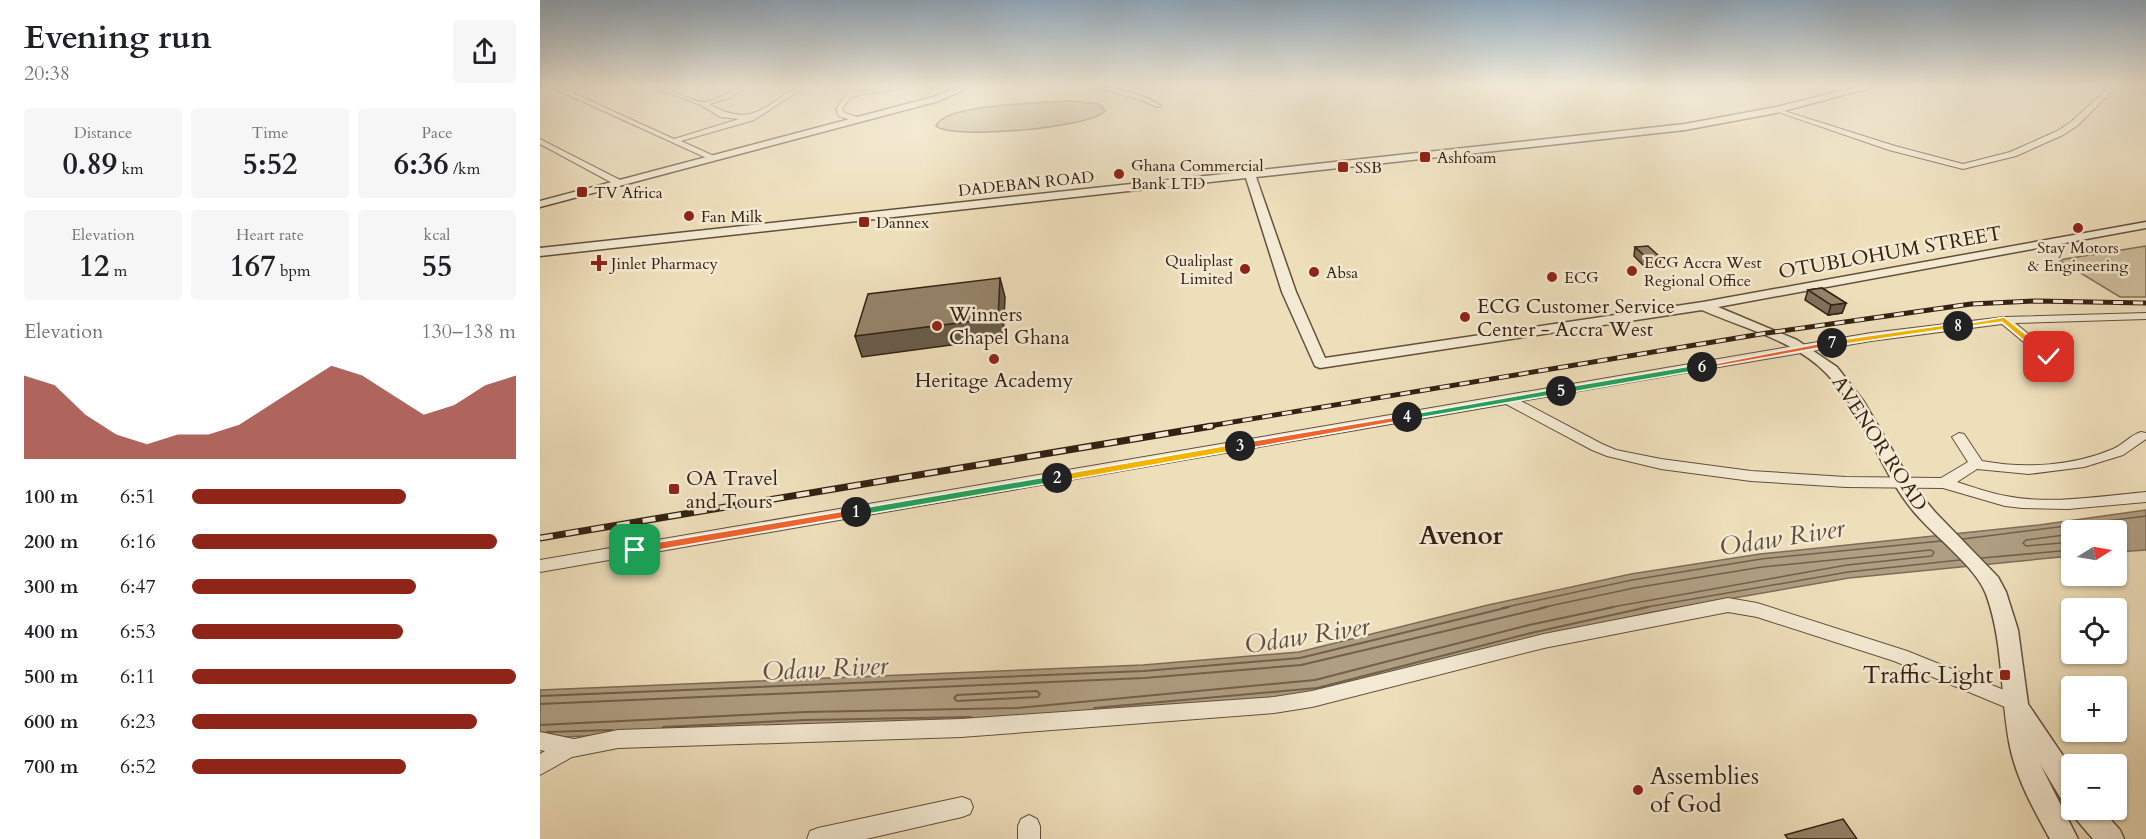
<!DOCTYPE html>
<meta charset="utf-8">
<style>
body{margin:0;font-family:Cardo,serif;background:#f6f6f6;color:#202124;height:100vh;display:flex;flex-direction:column;font-size:22px;white-space:nowrap}
*{box-sizing:border-box;margin:0}
p{font-size:20px;color:#757577}
.icon{flex:none;width:33px;height:33px;fill:none;stroke:currentColor;stroke-width:2;stroke-linecap:round;stroke-linejoin:round}
.map{position:relative;flex:1;overflow:hidden}
.details{display:flex;flex-direction:column;background:#fff;width:540px}
.details>*{flex:none}
.needle{width:39px;rotate:79deg}
.buttons{position:absolute;left:1521px;top:520px;display:grid;gap:12px}
.buttons a{display:grid;place-items:center;width:66px;height:66px;border-radius:6px;background:#fff;box-shadow:0 2px 4px #0004;font-size:30px}
.pin{position:absolute;display:grid;place-items:center;width:51px;height:51px;color:#fff;margin:-26px;border-radius:12px;box-shadow:0 3px 9px #0006}
.km{position:absolute;width:30px;height:30px;margin:-15px;border-radius:50%;background:#222;color:#fff;font-size:16px;line-height:30px;text-align:center}
.round{display:grid;place-items:center;flex:none;width:63px;height:63px;border-radius:6px;background:#f6f6f6}
.overview{display:flex;align-items:center;justify-content:space-between;height:102px;padding:0 24px}
h1{font-size:33px;font-weight:800;line-height:45px}
.stats{display:grid;grid-template-columns:repeat(3,1fr);gap:9px;height:102px;padding:6px 24px}
.stats div{display:grid;align-content:center;border-radius:6px;background:#f6f6f6;text-align:center}
.stats b{font-size:30px;font-weight:800}
.stats small{font-size:16px;font-weight:400}
.stats p{font-size:16px}
.chart{height:168px;padding:12px 24px}
.chart p{display:flex;justify-content:space-between}
.chart svg{width:100%;height:108px;margin-top:6px;fill:#8f2418;opacity:.7}
ul{padding:0 24px;list-style:none;font-size:20px}
li{display:grid;grid-template-columns:96px 72px 1fr;align-items:center;height:45px}
li i{height:15px;border-radius:8px;background:#8f2418}
main{display:flex;flex:1;min-height:0}
.map>svg:first-child{display:block}
</style>
<main>
<section class="details">
<div class="overview"><div><h1>Evening run</h1><p>20:38</p></div><a class="round"><svg class="icon" aria-label="share" viewBox="0 0 24 24"><path d="M12 15V3M7 8l5-5 5 5M5 13v7h14v-7"/></svg></a></div>
<div class="stats">
<div><p>Distance</p><b>0.89<small> km</small></b></div>
<div><p>Time</p><b>5:52</b></div>
<div><p>Pace</p><b>6:36<small> /km</small></b></div>
</div>
<div class="stats">
<div><p>Elevation</p><b>12<small> m</small></b></div>
<div><p>Heart rate</p><b>167<small> bpm</small></b></div>
<div><p>kcal</p><b>55</b></div>
</div>
<div class="chart"><p><span>Elevation</span>130–138 m</p>
<svg viewBox="0 0 160 44" preserveAspectRatio="none"><path d="M0 44V10L10 14L20 26L30 34L40 38L50 34L60 34L70 30L80 22L90 14L100 6L110 10L120 18L130 26L140 22L150 14L160 10V44z"/></svg>
</div>
<ul>
<li><b>100 m</b>6:51<i style="width:66%"></i></li>
<li><b>200 m</b>6:16<i style="width:94%"></i></li>
<li><b>300 m</b>6:47<i style="width:69%"></i></li>
<li><b>400 m</b>6:53<i style="width:65%"></i></li>
<li><b>500 m</b>6:11<i style="width:100%"></i></li>
<li><b>600 m</b>6:23<i style="width:88%"></i></li>
<li><b>700 m</b>6:52<i style="width:66%"></i></li>
</ul>
</section>
<div class="map">
<svg width="1606" height="839" viewBox="0 0 1606 839">
<rect width="100%" height="100%" fill="#eedfbb"/>
<filter id="stains"><feTurbulence type="fractalNoise" baseFrequency=".00333" numOctaves="4"/><feColorMatrix values="0 0 0 0 .2 0 0 0 0 .09 0 0 0 0 .02 0 0 0 .5 -.17"/></filter>
<radialGradient id="worn" r=".72"><stop offset=".6" stop-color="#630" stop-opacity="0"/><stop offset="1" stop-color="#630" stop-opacity=".3"/></radialGradient>
<g fill="#cebf9e" stroke="#817058" stroke-width="1.5">
<path d="M528,101L559,104L565,111C551,128 411,140 396,126C403,104 505,103 528,101Z"/>
<polygon points="1606,246 1606,297 1580,297 1519,260"/>
</g>
<polygon fill="#af9e82" stroke="#7e6c56" stroke-width="1.5" points="1606,510 1606,550 1577,552 1576,531 1532,531 1531,556 1309,578 1108,613 993,639 778,694 478,722 265,726 0,738 0,690 603,665 759,652 948,605 1091,574 1220,554 1499,525"/>
<g fill="none" stroke-linecap="round" stroke-linejoin="round">
<g stroke="#72604a" stroke-width="1.5">
<polyline points="1532,534 1486,540 1483,543 1486,546 1532,542"/>
<polyline points="1423,539 1606,516"/>
<polyline points="1442,558 1532,550"/>
<polyline points="962,608 1092,580 1221,559 1401,541"/>
<polyline points="1000,608 1094,588 1222,567 1391,550 1394,552 1392,556 1307,565 1067,608"/>
<polyline points="1101,608 1308,572 1420,560"/>
</g>
<g stroke="#72604a" stroke-width="2">
<polygon points="497,691 500,694 498,697 417,701 414,698 417,695"/>
<polyline points="0,696 604,671 760,658 969,607"/>
<polyline points="0,704 604,678 761,665 1007,607"/>
<polyline points="554,708 777,688 991,633 1108,607"/>
<polyline points="0,725 265,712 477,708 775,680 989,625 1074,607"/>
<polyline points="123,727 265,720 431,717"/>
<polyline points="7,732 72,730"/>
</g>
<defs>
<g id="minor">
<path d="M11,87L25,90L51,87L31,92L134,139L199,119L180,117L161,105L112,87C131,87 148,101 163,102C179,102 190,87 204,87L190,98L169,104C210,127 221,109 257,87H265L214,120L141,141L174,156L175,158L171,160Z"/>
<polygon points="311,87 317,87 314,92 347,87 364,87 311,97 302,109 305,113 320,118 321,120 317,122 299,116 296,109"/>
<path d="M555,87C575,87 605,94 621,106L616,107L604,101Z"/>
<polygon points="707,87 713,87 714,89 711,91"/>
<polygon points="1569,87 1576,87 1537,126 1523,135 1476,156 1423,169 1349,150 1232,110 1238,109 1355,146 1423,164 1470,152 1517,131 1531,122"/>
<polygon points="0,139 82,181 83,183 76,185 0,144"/>
<path d="M1606,313V319L1475,323L1513,354L1515,357L1509,361L1505,360L1462,324L1331,341L981,401L1062,444L1076,450L1121,459L1211,471L1306,477L1401,478L1428,462L1412,437L1419,433L1424,434L1442,461C1485,469 1533,466 1573,449C1583,445 1590,435 1601,432L1606,433V439L1583,455L1544,467L1489,474L1437,469L1417,482C1433,487 1449,493 1466,496C1511,505 1561,496 1606,492V502L1528,509L1482,508L1465,506L1403,488L1306,487L1211,481L1121,469L1067,456L1052,450L966,404L0,572V560L1331,333L1464,317Z"/>
<polygon points="1188,598 1217,603 1367,651 1484,698 1487,704 1484,710 1477,712 1354,661 1217,617 1188,612 1004,648 772,707 734,713 421,737 78,748 32,757 0,775 0,754 5,751 0,750 0,732 34,739 78,730 421,719 734,697 772,691 1004,634"/>
<polygon points="422,797 430,800 433,807 430,814 422,817 326,839 267,839 270,831 278,828"/>
<polygon points="489,815 497,819 500,826 500,839 478,839 478,826 481,819"/>
</g>
<g id="tertiary">
<polygon points="418,87 430,87 399,101 0,207 0,201 393,97"/>
<path d="M1318,87H1333L1236,113L1145,130L716,177L756,292L785,358L1163,302L1606,222V228L1178,307L1257,340L1297,367L1324,402L1374,487L1395,512L1458,577L1466,592L1478,630L1488,704L1532,769V805L1523,802L1500,764L1538,839H1510C1494,810 1477,780 1470,747C1460,697 1464,643 1446,594C1436,567 1394,536 1374,512C1339,470 1325,414 1287,374C1255,340 1202,328 1162,310L780,368L775,366L742,292L706,178L0,256V248L1145,124L1236,107Z"/>
<polygon points="1532,810 1562,810 1580,830 1584,839 1553,839 1536,819"/>
</g>
</defs>
<use href="#minor" stroke="#62503d" stroke-width="2"/>
<use href="#tertiary" stroke="#62503d" stroke-width="3"/>
<use href="#minor" fill="#f4ead3" fill-rule="evenodd"/>
<use href="#tertiary" fill="#f4ead3" fill-rule="evenodd"/>
<defs>
<polyline id="rail-far1" points="663,427 1227,333 1431,304 1496,301 1606,303"/>
<polyline id="rail" points="0,538 672,426"/>
</defs>
<use href="#rail-far1" stroke="#342113" stroke-width="5"/>
<use href="#rail" stroke="#342113" stroke-width="7"/>
<use href="#rail-far1" stroke="#f4ead3" stroke-width="3" stroke-dasharray="10" stroke-linecap="butt"/>
<use href="#rail" stroke="#f4ead3" stroke-width="4.5" stroke-dasharray="13" stroke-linecap="butt"/>
</g>
<g fill="#80725b" stroke="#342113" stroke-width="1.5">
<polygon points="1095,247 1121,258 1119,267 1106,268 1094,256"/>
<polygon points="1282,288 1306,303 1302,313 1288,315 1265,300 1268,290"/>
</g>
<g fill="#685c4a" stroke="#342113" stroke-width="1.5">
<polygon points="460,278 465,297 463,338 322,357 315,336"/>
<polygon points="1306,303 1302,313 1288,315 1291,305"/>
</g>
<g fill="#95846a" stroke="#342113" stroke-width="1.5">
<polygon points="1108,246 1121,258 1108,259 1095,247"/>
<polygon points="460,278 458,318 315,336 328,294"/>
<polygon points="1282,288 1306,303 1291,305 1268,290"/>
<polygon points="1303,819 1317,839 1248,839 1245,835"/>
</g>
<linearGradient id="sky" x2="0" y2="1"><stop stop-color="#91abbf"/><stop offset="0.42" stop-color="#f7f1e0"/><stop offset="1" stop-color="#f7f1e0" stop-opacity="0"/></linearGradient>
<rect width="1606" height="205" fill="url(#sky)"/>
<polygon fill="#f0652b" stroke="#fff" stroke-width="1.5" points="316,509 322,512 320,515 95,554 89,550 95,546"/>
<polygon fill="#22a559" stroke="#fff" stroke-width="1.5" points="517,475 522,478 521,481 316,516 310,512 316,509"/>
<polygon fill="#f5b400" stroke="#fff" stroke-width="1.5" points="700,443 705,446 704,449 517,482 512,478 517,475"/>
<polygon fill="#f0652b" stroke="#fff" stroke-width="1.5" points="867,415 872,417 871,419 700,450 695,446 700,443"/>
<polygon fill="#22a559" stroke="#fff" stroke-width="1.5" points="1021,388 1024,389 1024,393 867,420 862,417 867,415"/>
<polygon fill="#22a559" stroke="#fff" stroke-width="1.5" points="1162,364 1167,367 1166,369 1021,394 1016,391 1021,388"/>
<polygon fill="#f0652b" stroke="#fff" stroke-width="1.5" points="1292,341 1295,342 1295,345 1162,369 1158,367"/>
<polygon fill="#f5b400" stroke="#fff" stroke-width="1.5" points="1418,323 1422,326 1421,327 1292,346 1287,343 1292,341"/>
<polygon fill="#f5b400" stroke="#fff" stroke-width="1.5" points="1464,317 1512,355 1512,359 1506,359 1462,322 1418,328 1414,326"/>
<g fill="#8f2418" stroke="#f4ead3" stroke-width="2">
<rect x="879" y="151" width="12" height="12" rx="3"/>
<rect x="797" y="161" width="12" height="12" rx="3"/>
<circle cx="579" cy="174" r="6"/>
<rect x="36" y="186" width="12" height="12" rx="3"/>
<circle cx="149" cy="216" r="6"/>
<rect x="318" y="216" width="12" height="12" rx="3"/>
<circle cx="1538" cy="228" r="6"/>
<path d="M56 254h6v6h6v6h-6v6h-6v-6h-6v-6h6z"/>
<circle cx="705" cy="269" r="6"/>
<circle cx="1092" cy="271" r="6"/>
<circle cx="774" cy="272" r="6"/>
<circle cx="1012" cy="277" r="6"/>
<circle cx="925" cy="317" r="6"/>
<circle cx="397" cy="326" r="6"/>
<circle cx="454" cy="359" r="6"/>
<rect x="128" y="483" width="12" height="12" rx="3"/>
<rect x="1459" y="669" width="12" height="12" rx="3"/>
<circle cx="1098" cy="790" r="6"/>
</g>
<g text-anchor="middle" stroke-width="5" stroke-linejoin="round" paint-order="stroke">
<g font-size="16" fill="#342113" stroke="#f4ead3" text-anchor="start">
<text x="897" y="163">Ashfoam</text>
<text x="591" y="171">Ghana Commercial<tspan x="591" dy="18">Bank LTD</tspan></text>
<text x="815" y="173">SSB</text>
<text x="54" y="198">TV Africa</text>
<text x="161" y="222">Fan Milk</text>
<text x="336" y="228">Dannex</text>
<text x="1538" y="253" text-anchor="middle">Stay Motors<tspan x="1538" dy="18">&amp; Engineering</tspan></text>
<text x="693" y="266" text-anchor="end">Qualiplast<tspan x="693" dy="18">Limited</tspan></text>
<text x="1104" y="268">ECG Accra West<tspan x="1104" dy="18">Regional Office</tspan></text>
<text x="71" y="269">Jinlet Pharmacy</text>
<text x="786" y="278">Absa</text>
<text x="1024" y="283">ECG</text>
</g>
<g font-size="16" fill="#342113" stroke="#f4ead3">
<text transform="translate(486 183) rotate(-6)" y="6">DADEBAN ROAD</text>
</g>
<g font-size="20" fill="#342113" stroke="#f4ead3">
<text transform="translate(1350 252) rotate(-10)" y="7">OTUBLOHUM STREET</text>
<text transform="translate(1340 443) rotate(57)" y="7">AVENOR ROAD</text>
</g>
<g font-size="20" fill="#342113" stroke="#f4ead3" text-anchor="start">
<text x="937" y="313">ECG Customer Service<tspan x="937" dy="23">Center - Accra West</tspan></text>
<text x="409" y="321">Winners<tspan x="409" dy="23">Chapel Ghana</tspan></text>
<text x="454" y="387" text-anchor="middle">Heritage Academy</text>
<text x="146" y="485">OA Travel<tspan x="146" dy="23">and Tours</tspan></text>
</g>
<g font-size="24" fill="#342113" stroke="#f4ead3" text-anchor="end">
<text x="1453" y="683">Traffic Light</text>
<text x="1110" y="784" text-anchor="start">Assemblies<tspan x="1110" dy="28">of God</tspan></text>
</g>
<g font-size="26" font-weight="bold" fill="#342113" stroke="#f4ead3">
<text x="921" y="544">Avenor</text>
</g>
<g font-size="26" font-style="italic" fill="#5f4d3a" stroke="#f4ead3">
<text transform="translate(1242 537) rotate(-9)" y="9">Odaw River</text>
<text transform="translate(767 635) rotate(-9)" y="9">Odaw River</text>
<text transform="translate(285 668) rotate(-3)" y="9">Odaw River</text>
</g>
</g>
<rect width="100%" height="100%" filter="url(#stains)"/>
<rect width="100%" height="100%" fill="url(#worn)"/>
</svg>
<div class="buttons">
<a><svg class="needle" viewBox="-14 -14 28 28"><path d="M0-13l5 13h-10z" fill="#e53935"/><path d="M0 13l5-13h-10z" fill="#757577"/></svg></a>
<a><svg class="icon" aria-label="locate" viewBox="0 0 24 24"><circle cx="12" cy="12" r="6"/><path d="M12 2v4M12 18v4M2 12h4M18 12h4"/></svg></a>
<a>+</a>
<a>−</a>
</div>
<div class="pin" style="left:95px;top:550px;background:#1e9e55"><svg class="icon" aria-label="arrive" viewBox="0 0 24 24"><path d="M6 21V4h12l-3 4 3 4H6"/></svg></div>
<div class="pin" style="left:1509px;top:357px;background:#d93025"><svg class="icon" aria-label="check" viewBox="0 0 24 24"><path d="M5 12l5 5 9-10"/></svg></div>
<b class="km" style="left:316px;top:512px">1</b>
<b class="km" style="left:517px;top:478px">2</b>
<b class="km" style="left:700px;top:446px">3</b>
<b class="km" style="left:867px;top:417px">4</b>
<b class="km" style="left:1021px;top:391px">5</b>
<b class="km" style="left:1162px;top:367px">6</b>
<b class="km" style="left:1292px;top:343px">7</b>
<b class="km" style="left:1418px;top:326px">8</b>
</div>
</main>
